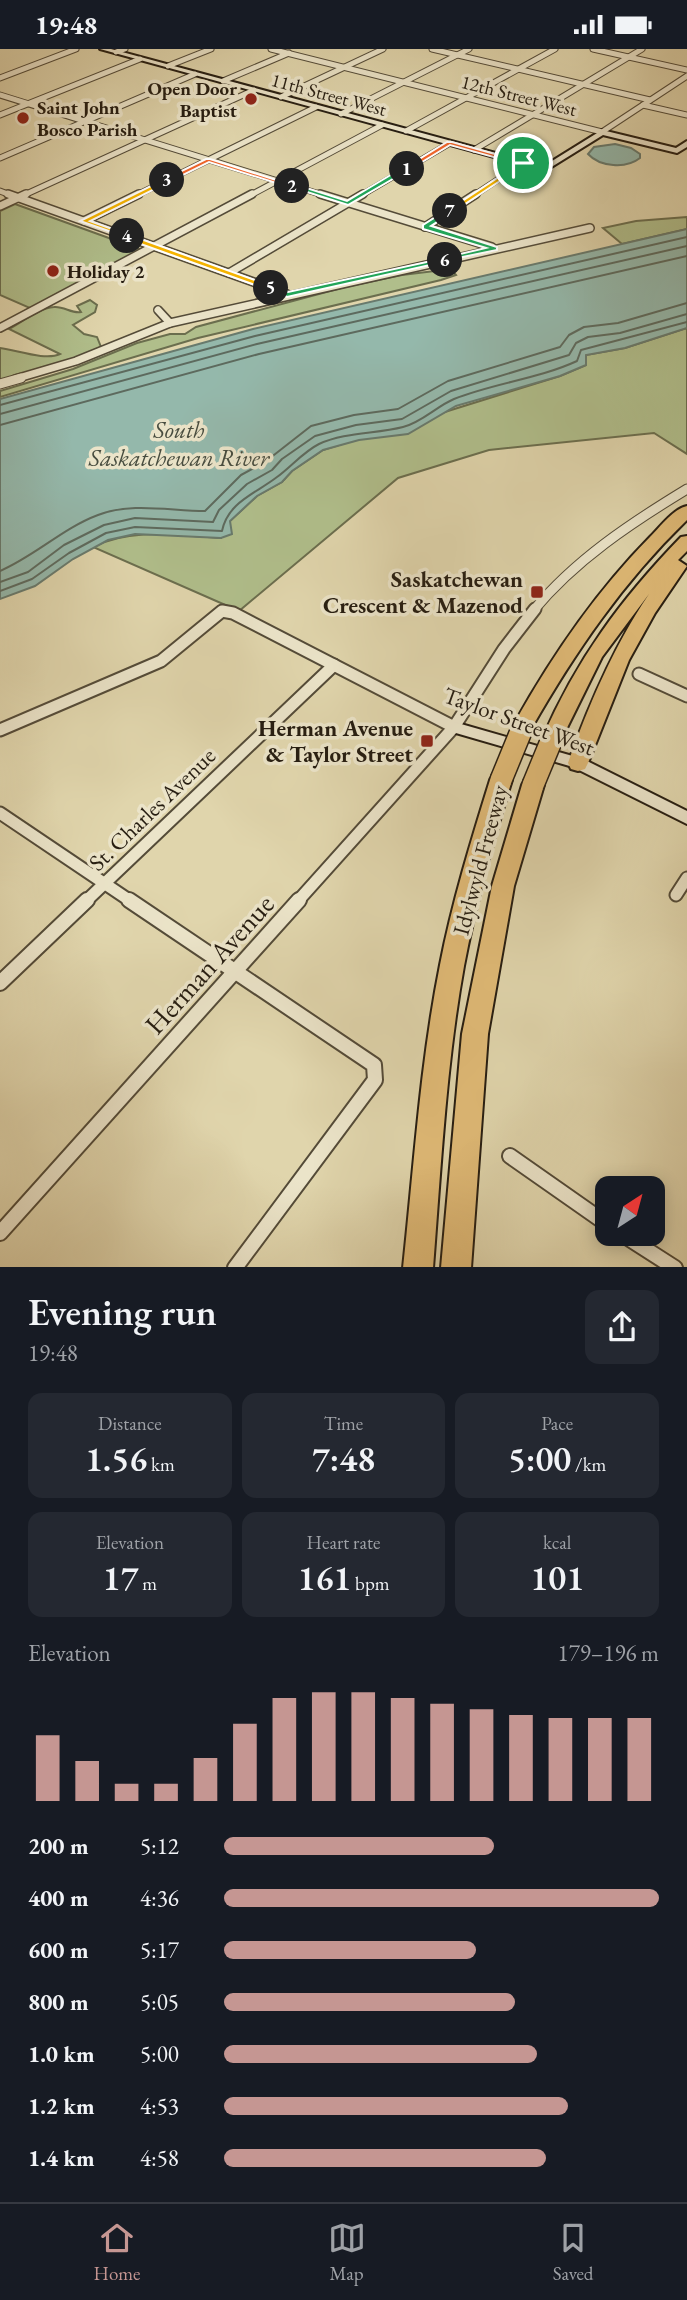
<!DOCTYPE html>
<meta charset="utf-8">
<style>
body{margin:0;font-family:"EB Garamond",serif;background:#242831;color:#f1f3f6;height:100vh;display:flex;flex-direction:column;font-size:26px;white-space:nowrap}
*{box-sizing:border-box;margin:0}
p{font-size:23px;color:#9ea1a6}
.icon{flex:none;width:38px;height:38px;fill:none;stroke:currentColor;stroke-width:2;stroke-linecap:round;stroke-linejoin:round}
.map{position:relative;height:1218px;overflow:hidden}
.drawer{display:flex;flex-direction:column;background:#171b24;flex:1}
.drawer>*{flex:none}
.needle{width:46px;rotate:36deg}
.fabs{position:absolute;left:595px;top:1127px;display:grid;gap:14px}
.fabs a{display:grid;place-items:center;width:70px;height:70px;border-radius:14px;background:#171b24;box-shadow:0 4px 18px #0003;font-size:35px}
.pin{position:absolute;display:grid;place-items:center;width:60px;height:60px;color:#fff;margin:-30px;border:4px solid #fff;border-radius:50%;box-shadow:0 2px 7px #0007}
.km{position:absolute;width:35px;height:35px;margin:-18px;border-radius:50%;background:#222;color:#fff;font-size:19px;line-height:35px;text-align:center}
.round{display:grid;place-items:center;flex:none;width:74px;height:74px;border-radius:14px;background:#242831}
.headline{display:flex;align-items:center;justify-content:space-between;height:119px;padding:0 28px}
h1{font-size:38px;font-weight:600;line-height:52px}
.stats{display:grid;grid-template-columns:repeat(3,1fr);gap:10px;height:119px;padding:7px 28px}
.stats div{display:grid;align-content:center;border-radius:14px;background:#242831;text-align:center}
.stats b{font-size:35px;font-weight:600}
.stats small{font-size:19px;font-weight:400}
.stats p{font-size:19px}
.chart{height:196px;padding:14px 28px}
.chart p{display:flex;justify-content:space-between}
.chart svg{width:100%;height:126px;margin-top:7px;stroke:#c59692;stroke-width:6}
ul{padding:0 28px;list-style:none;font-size:23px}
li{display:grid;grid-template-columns:112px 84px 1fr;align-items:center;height:52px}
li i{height:18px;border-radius:9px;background:#c59692}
.status{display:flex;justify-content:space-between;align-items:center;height:49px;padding:0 35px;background:#171b24;direction:ltr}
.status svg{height:19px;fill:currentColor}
.tab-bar{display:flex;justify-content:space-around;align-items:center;height:98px;border-top:2px solid #363941;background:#171b24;font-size:19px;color:#9ea1a6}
.tab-bar a{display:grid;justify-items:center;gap:4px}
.tab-bar .on{color:#c59692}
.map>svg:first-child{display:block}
</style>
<div class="status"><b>19:48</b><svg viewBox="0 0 49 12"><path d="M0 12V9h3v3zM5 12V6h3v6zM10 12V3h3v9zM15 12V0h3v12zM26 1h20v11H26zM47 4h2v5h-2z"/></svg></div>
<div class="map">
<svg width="687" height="1219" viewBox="0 0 687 1219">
<rect width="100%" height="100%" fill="#e0d5ac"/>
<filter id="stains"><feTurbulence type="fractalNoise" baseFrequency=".00286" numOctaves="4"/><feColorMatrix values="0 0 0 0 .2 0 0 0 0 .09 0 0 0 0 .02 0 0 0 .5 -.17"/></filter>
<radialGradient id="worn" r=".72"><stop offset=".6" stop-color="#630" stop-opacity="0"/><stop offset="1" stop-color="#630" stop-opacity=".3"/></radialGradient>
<g fill="#b0be8b" stroke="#6b6e4e" stroke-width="2">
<polygon points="15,155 142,201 32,260 0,246 0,162"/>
<polygon points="687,168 687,180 622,195 603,179 636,172"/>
<polygon points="451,220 456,226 441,231 198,289 0,348 0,342 73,320 137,294 170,285 185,285 196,278 345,238 402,226"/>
<path d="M90,251L97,256L95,263L73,276L84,285L97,288L101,298L75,310L0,332V299C17,301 45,312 60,305L9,280C22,273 39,259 54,258C64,257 72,265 81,263L77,257Z"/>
<path d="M687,279V405L654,384L489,401L398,429L239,562L93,498C133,478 178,487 221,489L230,472L257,447L282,433L292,422L323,401L560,327L586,316V306L625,299Z"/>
</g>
<g fill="#94b8ab" stroke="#687a6d" stroke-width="2">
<path d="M615,95L631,99L640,105V109C626,120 600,118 588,105L594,98Z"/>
<polygon points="687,180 687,279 625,299 586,306 586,316 560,327 456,357 408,385 359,391 323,401 292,422 282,433 257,447 230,472 232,485 221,489 135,485 108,491 73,510 35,537 0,550 0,350 253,280"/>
</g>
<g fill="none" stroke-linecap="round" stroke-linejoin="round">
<g stroke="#5d6a5e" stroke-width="2">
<polyline points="0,356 255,287 687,188"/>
<polyline points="0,365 257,295 687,197"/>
<polyline points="0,376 259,305 687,207"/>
<path d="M0,522C35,507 63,479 98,466C132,453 170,462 205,462L241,426L265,413L311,377L354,366L398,360L448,332L560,298L569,286L584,278L618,274L687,254"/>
<polyline points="0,533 28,523 64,496 104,476 135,469 213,473 219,461 247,435 272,421 282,410 315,387 356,376 402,370 451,342 569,306 576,294 588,288 620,284 687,265"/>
<path d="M0,542L32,530L69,504L106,484L135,478L222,482C228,453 255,445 277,428C291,418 303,403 319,395C345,383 376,385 403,378C421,374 437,357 454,350C494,334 538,330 577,312L581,301L687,273"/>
</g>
<defs>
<g id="street-far4">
<polyline points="271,0 602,83 687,27"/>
<polyline points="432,0 650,51"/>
<polyline points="593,0 687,21"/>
<polyline points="116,3 125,0"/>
<polyline points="168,17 211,0"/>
<polyline points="0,29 76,0"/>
<polyline points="223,32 289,4"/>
<polyline points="0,46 326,147"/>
<polyline points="281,48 383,0"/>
<polyline points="643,56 687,66"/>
<polyline points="341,65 469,0"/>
<polyline points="0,66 140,10"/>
<polyline points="406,82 555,0"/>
<polyline points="474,101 642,0"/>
<polyline points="0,109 195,25"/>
<polyline points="0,142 13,147"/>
<polyline points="22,147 254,41"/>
<polyline points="135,147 316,58"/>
<polyline points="249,147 382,76"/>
<polyline points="360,147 450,94"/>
<polyline points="473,147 523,114"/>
</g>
<g id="street-far3">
<polyline points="8,145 287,245"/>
<polyline points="320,145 492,198"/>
<polyline points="0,157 26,145"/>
<polyline points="84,172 139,145"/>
<polyline points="425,178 476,145"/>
<polyline points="229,224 363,145"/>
<polyline points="158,261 170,274"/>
<polyline points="0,279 252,145"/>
<polyline points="15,330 76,312 170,274 590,179"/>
</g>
<g id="street-far2">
<polyline points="0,335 21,329"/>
<path d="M533,562C575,511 631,474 687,440"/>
</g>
<g id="street-far1">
<polyline points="639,625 687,647"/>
<polyline points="0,681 161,612 222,562 233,564 454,678"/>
<polyline points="0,764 132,853"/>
<polyline points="676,846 687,829"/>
<polyline points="85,853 334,616"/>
<polyline points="297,853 454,678 504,600 535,560"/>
</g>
<g id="street">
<polyline points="129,851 374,1016 375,1031 235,1219"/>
<polyline points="0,934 87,851"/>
<polyline points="510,1107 607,1175"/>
<polyline points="0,1184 299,851"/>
<polyline points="622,1185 675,1219"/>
</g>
<g id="secondary">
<polygon points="100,0 111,0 544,117 602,81 676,99 687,92 687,98 677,104 603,86 545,122"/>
<polygon points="454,673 583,710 687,762 687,775 573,718 449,682 447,678 449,674"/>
</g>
<g id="highway">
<path d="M687,457V471C623,533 575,603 531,680L524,682L517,680L514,675C552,607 595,544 650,488C660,478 673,460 687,457Z"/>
<path d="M687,487V502L678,511L687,517L655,564L629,611L588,714L585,720L578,722L571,720L568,714C589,655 614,597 649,545L602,608L559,695L552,698L545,695L542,690C577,610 620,551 681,488Z"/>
<path d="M501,723L509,725L512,731C493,792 476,854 464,917C446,1016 441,1118 433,1219H403C414,1118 420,1016 440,916C452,854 471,792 490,731L493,725Z"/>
<polygon points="533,728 541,730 544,736 514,837 488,985 471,1219 441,1219 462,985 492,837 522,736 525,730"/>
</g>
</defs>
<use href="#street-far4" stroke="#544b38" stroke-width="7"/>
<use href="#street-far3" stroke="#544b38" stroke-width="10"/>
<use href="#street-far2" stroke="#544b38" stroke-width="11"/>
<use href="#street-far1" stroke="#544b38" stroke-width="15"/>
<use href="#street" stroke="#544b38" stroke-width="18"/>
<use href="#secondary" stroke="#261d11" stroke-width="4"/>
<use href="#highway" stroke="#261d11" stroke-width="4"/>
<use href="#street-far4" stroke="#ebe4c9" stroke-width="5"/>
<use href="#street-far3" stroke="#ebe4c9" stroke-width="7"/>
<use href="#street-far2" stroke="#ebe4c9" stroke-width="9"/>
<use href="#street-far1" stroke="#ebe4c9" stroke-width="11"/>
<use href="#street" stroke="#ebe4c9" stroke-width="14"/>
<use href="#secondary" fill="#ebe4c9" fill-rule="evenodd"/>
<use href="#highway" fill="#e0ba76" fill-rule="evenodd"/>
<defs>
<g id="highway-bridge">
<polyline points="501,731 524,675"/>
<polyline points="533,736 552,690"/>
</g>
</defs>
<use href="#highway-bridge" stroke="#261d11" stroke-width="24" stroke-linecap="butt"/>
<use href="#highway-bridge" stroke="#e0ba76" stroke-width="21"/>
</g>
<polygon fill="#f0652b" stroke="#fff" stroke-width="2" points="447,93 452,93 527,114 523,116 450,96 409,121 403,120"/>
<polygon fill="#22a559" stroke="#fff" stroke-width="2" points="404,118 410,120 348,156 288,137 294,135 347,152"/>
<polygon fill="#f0652b" stroke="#fff" stroke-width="2" points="206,110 210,110 295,137 289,138 209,113 169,133 163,131"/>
<polygon fill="#f5b400" stroke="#fff" stroke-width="2" points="167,129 169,133 90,172 129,186 129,189 80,172"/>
<polygon fill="#f5b400" stroke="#fff" stroke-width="2" points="127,185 274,238 275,239 269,241 124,189"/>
<polygon fill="#22a559" stroke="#fff" stroke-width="2" points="445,209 448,212 287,248 267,239 271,237 288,243"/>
<polygon fill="#22a559" stroke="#fff" stroke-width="2" points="448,160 454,162 431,177 497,198 497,201 443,212 443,209 486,199 423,180 423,176"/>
<polygon fill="#f5b400" stroke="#fff" stroke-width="2" points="523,112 526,115 453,163 447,162"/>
<g fill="#8f2418" stroke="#ebe4c9" stroke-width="2.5">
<circle cx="251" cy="50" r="7"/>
<circle cx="23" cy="69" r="7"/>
<circle cx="53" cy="222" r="7"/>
<rect x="530" y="536" width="14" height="14" rx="3.5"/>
<rect x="420" y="685" width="14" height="14" rx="3.5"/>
</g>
<g text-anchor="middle" stroke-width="7" stroke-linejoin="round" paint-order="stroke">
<g font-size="19" font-weight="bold" fill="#261d11" stroke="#ebe4c9" text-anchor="start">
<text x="237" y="46" text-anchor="end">Open Door<tspan x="237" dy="22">Baptist</tspan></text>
<text x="37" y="65">Saint John<tspan x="37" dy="22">Bosco Parish</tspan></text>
<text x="67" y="229">Holiday 2</text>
</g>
<g font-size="19" fill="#261d11" stroke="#ebe4c9">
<text transform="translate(329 45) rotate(15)" y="7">11th Street West</text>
<text transform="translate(519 46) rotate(14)" y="7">12th Street West</text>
</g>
<g font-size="23" font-weight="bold" fill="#261d11" stroke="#ebe4c9" text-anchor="end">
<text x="523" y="538">Saskatchewan<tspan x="523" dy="26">Crescent &amp; Mazenod</tspan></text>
<text x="413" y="687">Herman Avenue<tspan x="413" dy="26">&amp; Taylor Street</tspan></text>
</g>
<g font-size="23" fill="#261d11" stroke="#ebe4c9">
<text transform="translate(519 672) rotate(20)" y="8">Taylor Street West</text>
<text transform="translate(152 760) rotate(-44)" y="8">St. Charles Avenue</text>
<text transform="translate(480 811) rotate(-75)" y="8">Idylwyld Freeway</text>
</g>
<g font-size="24" font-style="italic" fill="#474c3f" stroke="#ebe4c9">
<text x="179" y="389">South<tspan x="179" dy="28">Saskatchewan River</tspan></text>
</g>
<g font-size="28" fill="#261d11" stroke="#ebe4c9">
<text transform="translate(209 915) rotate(-48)" y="10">Herman Avenue</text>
</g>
</g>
<rect width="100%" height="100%" filter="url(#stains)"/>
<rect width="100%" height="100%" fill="url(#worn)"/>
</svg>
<div class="fabs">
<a><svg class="needle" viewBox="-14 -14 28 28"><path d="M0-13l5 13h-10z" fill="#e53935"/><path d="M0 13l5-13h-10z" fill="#9ea1a6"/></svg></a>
</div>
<div class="pin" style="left:523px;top:114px;background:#1e9e55"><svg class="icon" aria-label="arrive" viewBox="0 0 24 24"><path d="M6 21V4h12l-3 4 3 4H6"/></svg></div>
<b class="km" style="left:407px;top:120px">1</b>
<b class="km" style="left:292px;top:137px">2</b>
<b class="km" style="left:167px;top:131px">3</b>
<b class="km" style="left:127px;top:187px">4</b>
<b class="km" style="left:271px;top:239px">5</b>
<b class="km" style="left:445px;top:211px">6</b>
<b class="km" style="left:450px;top:162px">7</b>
</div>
<section class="drawer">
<div class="headline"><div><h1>Evening run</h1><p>19:48</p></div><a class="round"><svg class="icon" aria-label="share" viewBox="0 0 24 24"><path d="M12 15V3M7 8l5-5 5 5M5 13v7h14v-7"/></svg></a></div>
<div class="stats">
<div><p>Distance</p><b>1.56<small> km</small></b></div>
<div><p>Time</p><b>7:48</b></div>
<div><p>Pace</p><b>5:00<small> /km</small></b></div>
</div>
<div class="stats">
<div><p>Elevation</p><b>17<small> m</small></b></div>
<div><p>Heart rate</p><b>161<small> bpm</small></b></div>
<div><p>kcal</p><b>101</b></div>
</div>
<div class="chart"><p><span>Elevation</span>179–196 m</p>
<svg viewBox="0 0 160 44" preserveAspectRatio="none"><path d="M5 44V21M15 44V30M25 44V38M35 44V38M45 44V29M55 44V17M65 44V8M75 44V6M85 44V6M95 44V8M105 44V10M115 44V12M125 44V14M135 44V15M145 44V15M155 44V15"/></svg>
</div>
<ul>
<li><b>200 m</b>5:12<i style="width:62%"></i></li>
<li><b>400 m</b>4:36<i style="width:100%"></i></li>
<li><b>600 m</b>5:17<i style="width:58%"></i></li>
<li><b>800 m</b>5:05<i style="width:67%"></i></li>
<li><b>1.0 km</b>5:00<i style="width:72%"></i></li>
<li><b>1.2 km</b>4:53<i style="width:79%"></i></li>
<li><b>1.4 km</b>4:58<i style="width:74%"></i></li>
</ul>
</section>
<nav class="tab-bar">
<a class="on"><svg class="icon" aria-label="home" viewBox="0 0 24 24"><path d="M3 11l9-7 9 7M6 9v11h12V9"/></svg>Home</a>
<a><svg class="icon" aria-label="map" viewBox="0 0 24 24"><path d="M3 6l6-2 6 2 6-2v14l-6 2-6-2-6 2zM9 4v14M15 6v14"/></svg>Map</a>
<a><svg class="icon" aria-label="saved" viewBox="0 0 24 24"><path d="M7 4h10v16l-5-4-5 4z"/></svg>Saved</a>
</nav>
